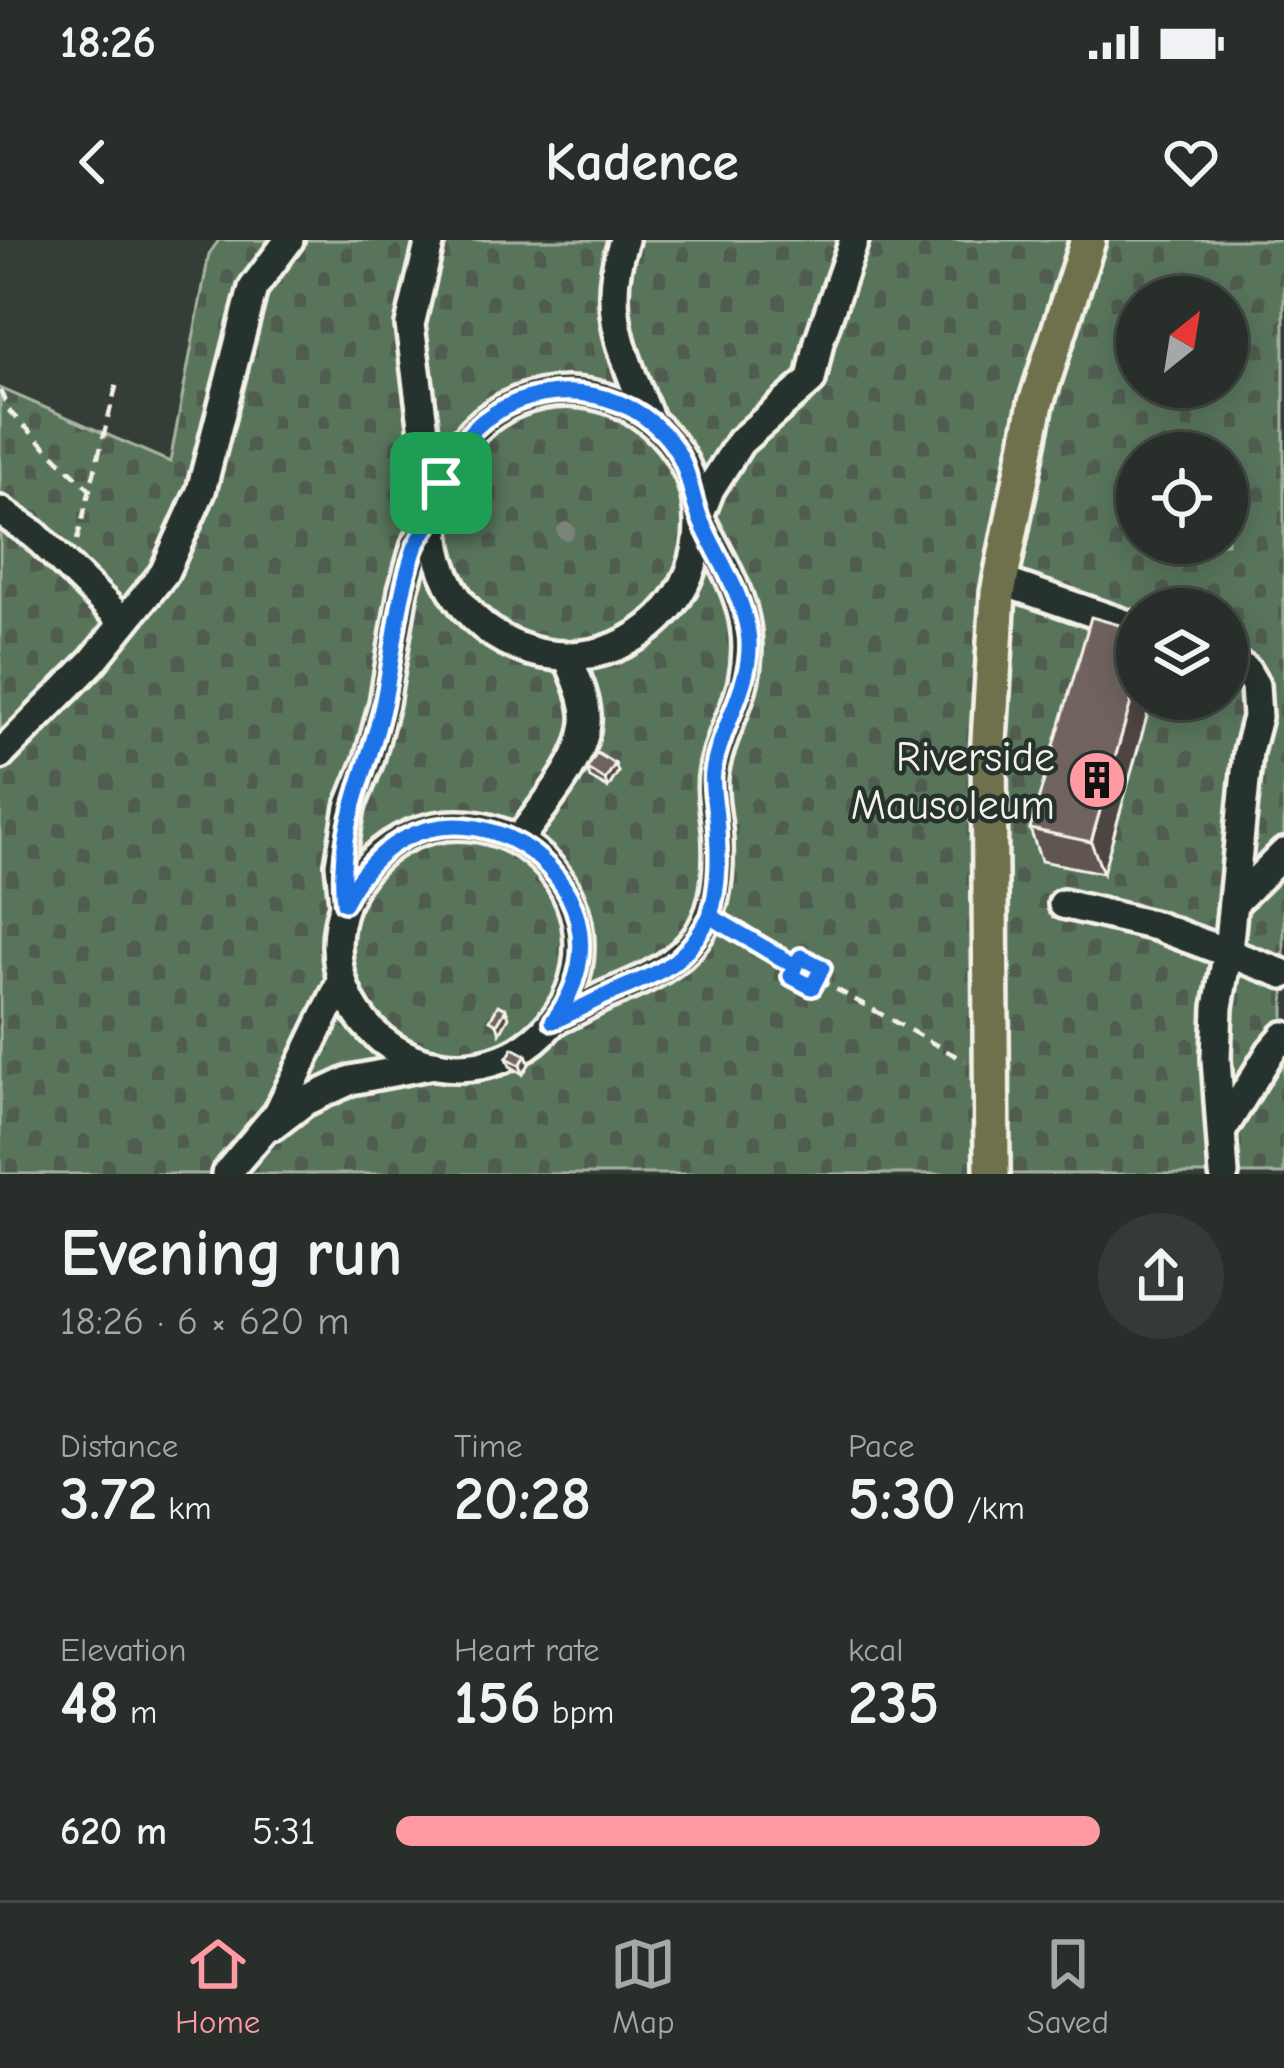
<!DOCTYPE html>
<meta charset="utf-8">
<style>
body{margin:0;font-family:"Comic Neue",sans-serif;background:#343a35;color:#f1f3f6;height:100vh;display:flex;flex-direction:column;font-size:45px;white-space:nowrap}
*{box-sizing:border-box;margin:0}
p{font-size:39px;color:#a5a8a8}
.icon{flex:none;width:66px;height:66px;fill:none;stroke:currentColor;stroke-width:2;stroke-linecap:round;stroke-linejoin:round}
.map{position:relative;height:934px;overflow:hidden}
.side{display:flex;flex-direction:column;background:#282e29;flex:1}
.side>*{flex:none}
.needle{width:78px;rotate:30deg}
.fabs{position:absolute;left:1116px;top:36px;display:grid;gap:24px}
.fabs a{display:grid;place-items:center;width:132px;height:132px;border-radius:50%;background:#282e29;box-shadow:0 6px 30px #0003,0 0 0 3px #444a46;font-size:60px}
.pin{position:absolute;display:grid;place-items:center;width:102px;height:102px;color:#fff;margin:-51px;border-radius:24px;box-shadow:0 6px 18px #0006}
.round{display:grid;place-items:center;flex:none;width:126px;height:126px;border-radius:63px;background:#343a35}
.overview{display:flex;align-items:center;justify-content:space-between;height:204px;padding:0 60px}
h1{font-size:66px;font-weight:700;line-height:90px}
.stats{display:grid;grid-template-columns:repeat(3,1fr);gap:18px;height:204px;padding:12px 60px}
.stats div{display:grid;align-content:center}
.stats b{font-size:60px;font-weight:700}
.stats small{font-size:33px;font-weight:400}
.stats p{font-size:33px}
ul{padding:0 60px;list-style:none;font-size:39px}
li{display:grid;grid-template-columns:192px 144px 1fr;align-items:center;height:90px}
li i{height:30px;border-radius:15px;background:#ff9aa2}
.status{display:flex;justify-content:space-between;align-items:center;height:84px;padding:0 60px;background:#282e29;direction:ltr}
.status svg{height:33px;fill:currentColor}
header{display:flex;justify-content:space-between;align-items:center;height:156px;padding:0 60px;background:#282e29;font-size:54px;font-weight:700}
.menu{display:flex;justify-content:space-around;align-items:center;height:168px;border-top:3px solid #444a46;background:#282e29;font-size:33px;color:#a5a8a8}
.menu a{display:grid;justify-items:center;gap:6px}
.menu .current{color:#ff9aa2}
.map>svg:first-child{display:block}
</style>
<div class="status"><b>18:26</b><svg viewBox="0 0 49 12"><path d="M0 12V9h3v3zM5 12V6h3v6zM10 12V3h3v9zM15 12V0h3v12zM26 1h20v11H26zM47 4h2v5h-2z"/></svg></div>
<header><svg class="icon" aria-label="back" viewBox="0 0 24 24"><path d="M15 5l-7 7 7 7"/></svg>Kadence<svg class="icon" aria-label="heart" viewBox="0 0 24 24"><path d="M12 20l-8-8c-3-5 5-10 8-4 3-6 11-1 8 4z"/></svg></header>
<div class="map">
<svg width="1284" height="934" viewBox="0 0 1284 934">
<defs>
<pattern id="cemetery-stones" width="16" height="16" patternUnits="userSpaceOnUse" patternTransform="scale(3)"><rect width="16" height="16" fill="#59755b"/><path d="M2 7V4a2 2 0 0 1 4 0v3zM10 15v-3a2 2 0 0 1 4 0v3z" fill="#505c4f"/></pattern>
</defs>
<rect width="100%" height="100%" fill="#353d37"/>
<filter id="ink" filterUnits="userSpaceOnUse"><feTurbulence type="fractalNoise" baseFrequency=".00833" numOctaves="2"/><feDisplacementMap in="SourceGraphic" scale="24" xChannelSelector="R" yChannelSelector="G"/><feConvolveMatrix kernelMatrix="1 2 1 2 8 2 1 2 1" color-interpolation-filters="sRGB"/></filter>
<g filter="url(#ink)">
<path fill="url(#cemetery-stones)" stroke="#a6b3a2" stroke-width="3" fill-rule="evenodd" d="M219,0H1284V934H0V148L170,222L209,14ZM1137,57H1227V147H1137ZM1137,213H1227V303H1137ZM1137,369H1227V459H1137Z"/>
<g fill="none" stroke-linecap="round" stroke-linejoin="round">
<defs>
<g id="minor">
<path d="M624,0C599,69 625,117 650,181"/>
<circle cx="567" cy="284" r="132"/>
<polyline points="0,271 34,294 124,382"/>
<polyline points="1001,341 1137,388"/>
<polyline points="0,515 92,422 164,333 201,251 253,48 289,0"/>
<circle cx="458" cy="706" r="121"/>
<path d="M518,601C541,567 582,525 586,483C588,461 575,436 568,417"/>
<polyline points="344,663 340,624 350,567 369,520 384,463 403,351 416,305 435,275 410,85 430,0"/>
<polyline points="1063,664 1156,686 1284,734"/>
<polyline points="1233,664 1284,613"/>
<path d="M553,781C573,774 591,761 611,753C689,723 721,691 718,603C718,580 709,553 714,530C719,499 736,472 743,442C758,376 728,334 699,277L710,249L740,202L811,140L819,102L854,0"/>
<polyline points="274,885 304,862 351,840 434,824"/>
<polyline points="1223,889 1271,811 1284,796"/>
<polyline points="226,934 278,873 342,740"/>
<polyline points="1224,934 1216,818 1218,767 1228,711 1248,512 1257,477 1255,445 1246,430 1227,419"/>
</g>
<polyline id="major" points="992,934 989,501 998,353 1036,163 1088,0"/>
</defs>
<use href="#minor" stroke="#f4f1e8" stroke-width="36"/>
<use href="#major" stroke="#f4f1e8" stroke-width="42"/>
<g stroke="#f4f1e8" stroke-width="4.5" stroke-dasharray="12 9" stroke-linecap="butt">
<polyline points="0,151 10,172 91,251"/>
<polyline points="77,300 117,143"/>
<polyline points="729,688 792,724"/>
<polygon points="801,717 823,729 812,747 791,736"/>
<polyline points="818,739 965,821"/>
</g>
<use href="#minor" stroke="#26332d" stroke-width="27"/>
<use href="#major" stroke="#6e714b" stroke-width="33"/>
</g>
<circle fill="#7c847a" cx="566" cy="291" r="9"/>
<g fill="#605551" stroke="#f4f1e8" stroke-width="3">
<polygon points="1137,390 1103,633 1041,621 1030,589"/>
<polygon points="615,524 618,532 608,548 590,538 587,529"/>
<polygon points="790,726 821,729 812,746 793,735"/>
<polygon points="526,815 529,824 523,834 510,826 507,818"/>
</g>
<g fill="#4e4542" stroke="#f4f1e8" stroke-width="3">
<polygon points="1137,441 1137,459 1152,459 1103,633 1091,602"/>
<polygon points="615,524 618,532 608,548 605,540"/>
<polygon points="818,721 821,729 812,746 809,737"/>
<polygon points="506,769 509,777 500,793 497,784"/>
<polygon points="526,815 529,824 523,834 520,825"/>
</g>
<g fill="#70635e" stroke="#f4f1e8" stroke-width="3">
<polygon points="1091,377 1137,390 1137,441 1091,602 1030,589"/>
<polygon points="597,513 615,524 605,540 587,529"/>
<polygon points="799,710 818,721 809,737 790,726"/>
<polygon points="498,765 506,769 497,784 490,780"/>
<polygon points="513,808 526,815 520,825 507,818"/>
</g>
</g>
<g fill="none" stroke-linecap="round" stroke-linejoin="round" filter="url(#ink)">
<defs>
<path id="route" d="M441,243C438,254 437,268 432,279C426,290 418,299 414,311C397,361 394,414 383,465C367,538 336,585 344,663C432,491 659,641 553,781C571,774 587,764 605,756C657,732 680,731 710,676L795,726L791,736L812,747L822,728L801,717L795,726L710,676C720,644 719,611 716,577C715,563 711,546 713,532C720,486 756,440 748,392C741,351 719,320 702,283C687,250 693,225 663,193C614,141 526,139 474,189C459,204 450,223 441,243"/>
</defs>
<use href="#route" stroke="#fff" stroke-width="24"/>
<use href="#route" stroke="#1a73e8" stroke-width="15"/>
</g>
<defs>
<symbol id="building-disc" viewBox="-11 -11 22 22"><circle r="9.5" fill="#ff9aa2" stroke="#26332d"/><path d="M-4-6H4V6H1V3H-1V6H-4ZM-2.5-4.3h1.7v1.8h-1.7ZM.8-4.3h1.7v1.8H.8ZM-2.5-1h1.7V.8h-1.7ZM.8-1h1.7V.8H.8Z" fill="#111"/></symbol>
</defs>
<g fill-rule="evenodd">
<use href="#building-disc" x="1064" y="507" width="66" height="66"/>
</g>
<g text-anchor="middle" stroke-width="9" stroke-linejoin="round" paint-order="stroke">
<g font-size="42" fill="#f4f1e8" stroke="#26332d" text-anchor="end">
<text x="1055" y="531">Riverside<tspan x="1055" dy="48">Mausoleum</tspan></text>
</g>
</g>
</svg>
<div class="fabs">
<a><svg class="needle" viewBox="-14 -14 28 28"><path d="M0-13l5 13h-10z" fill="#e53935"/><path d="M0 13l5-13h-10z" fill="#a5a8a8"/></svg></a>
<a><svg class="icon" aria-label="locate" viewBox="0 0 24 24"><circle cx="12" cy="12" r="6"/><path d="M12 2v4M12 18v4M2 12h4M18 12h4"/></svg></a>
<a><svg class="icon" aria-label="layers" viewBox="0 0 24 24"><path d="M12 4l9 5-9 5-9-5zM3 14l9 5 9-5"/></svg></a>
</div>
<div class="pin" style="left:441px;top:243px;background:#1e9e55"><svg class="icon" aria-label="arrive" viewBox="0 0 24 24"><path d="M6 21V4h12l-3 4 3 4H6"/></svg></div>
</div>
<section class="side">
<div class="overview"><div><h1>Evening run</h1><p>18:26 · 6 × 620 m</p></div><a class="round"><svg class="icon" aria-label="share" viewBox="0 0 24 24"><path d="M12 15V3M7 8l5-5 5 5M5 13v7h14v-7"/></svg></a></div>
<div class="stats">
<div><p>Distance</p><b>3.72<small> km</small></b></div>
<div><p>Time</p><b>20:28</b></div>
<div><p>Pace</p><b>5:30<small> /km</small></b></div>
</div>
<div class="stats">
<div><p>Elevation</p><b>48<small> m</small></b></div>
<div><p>Heart rate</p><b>156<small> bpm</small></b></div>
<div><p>kcal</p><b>235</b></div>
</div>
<ul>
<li><b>620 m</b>5:31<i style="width:85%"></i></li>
</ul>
</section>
<nav class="menu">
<a class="current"><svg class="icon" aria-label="home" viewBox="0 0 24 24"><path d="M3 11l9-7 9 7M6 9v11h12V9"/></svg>Home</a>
<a><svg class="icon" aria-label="map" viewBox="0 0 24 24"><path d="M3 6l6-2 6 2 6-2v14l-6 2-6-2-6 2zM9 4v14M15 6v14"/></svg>Map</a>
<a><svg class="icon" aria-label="saved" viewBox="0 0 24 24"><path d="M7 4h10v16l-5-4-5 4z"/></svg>Saved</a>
</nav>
